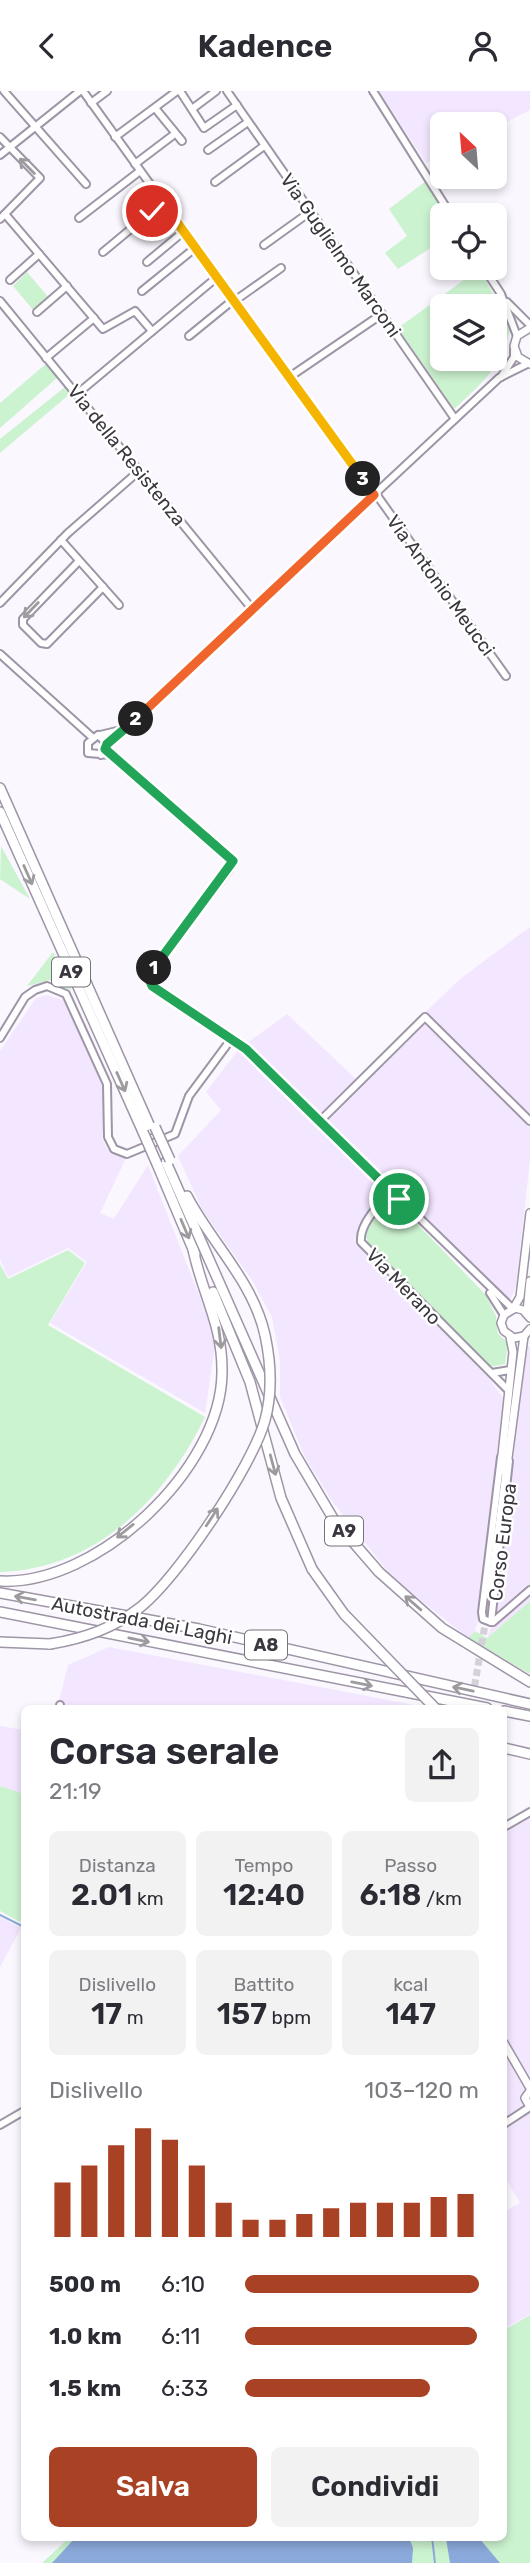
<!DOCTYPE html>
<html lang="it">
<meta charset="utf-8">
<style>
body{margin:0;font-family:Rubik,sans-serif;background:#f2f2f3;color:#2b2b33;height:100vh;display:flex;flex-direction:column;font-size:26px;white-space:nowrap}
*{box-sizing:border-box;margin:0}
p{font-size:23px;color:#7c7c81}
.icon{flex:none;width:38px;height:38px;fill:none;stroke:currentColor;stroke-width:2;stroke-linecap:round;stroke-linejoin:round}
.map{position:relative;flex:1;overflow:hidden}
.details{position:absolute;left:21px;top:1614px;width:486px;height:836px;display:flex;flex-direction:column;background:#fff;border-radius:10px;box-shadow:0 4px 10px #0003}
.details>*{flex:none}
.needle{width:46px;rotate:334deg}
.controls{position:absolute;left:430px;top:21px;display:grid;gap:14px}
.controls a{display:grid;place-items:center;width:77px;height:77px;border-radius:10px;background:#fff;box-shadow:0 4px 10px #0003;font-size:35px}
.pin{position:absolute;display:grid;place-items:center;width:60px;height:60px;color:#fff;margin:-30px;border:4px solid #fff;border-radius:50%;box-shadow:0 2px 7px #0007}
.km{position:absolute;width:35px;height:35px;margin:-18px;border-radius:50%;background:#222;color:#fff;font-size:19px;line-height:35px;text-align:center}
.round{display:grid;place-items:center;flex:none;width:74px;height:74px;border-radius:10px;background:#f2f2f3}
.headline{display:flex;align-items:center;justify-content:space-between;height:119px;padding:0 28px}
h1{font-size:38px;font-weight:600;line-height:52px}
.metrics{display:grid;grid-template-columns:repeat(3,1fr);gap:10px;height:119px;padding:7px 28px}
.metrics div{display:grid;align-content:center;border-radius:10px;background:#f2f2f3;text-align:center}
.metrics b{font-size:30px;font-weight:600}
.metrics small{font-size:19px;font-weight:400}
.metrics p{font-size:19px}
.chart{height:196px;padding:14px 28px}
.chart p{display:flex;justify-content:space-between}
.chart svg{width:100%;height:126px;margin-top:7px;stroke:#a94125;stroke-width:6}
.button{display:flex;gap:14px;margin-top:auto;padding:14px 28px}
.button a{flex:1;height:80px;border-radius:10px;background:#a94125;color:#fff;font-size:28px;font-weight:600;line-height:80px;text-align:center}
.button a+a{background:#f2f2f3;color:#2b2b33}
ul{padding:0 28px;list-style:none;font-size:23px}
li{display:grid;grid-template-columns:112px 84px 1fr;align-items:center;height:52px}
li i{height:18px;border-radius:9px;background:#a94125}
header{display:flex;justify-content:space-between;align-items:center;height:91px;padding:0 28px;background:#fff;font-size:32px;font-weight:600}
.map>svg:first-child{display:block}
</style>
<header><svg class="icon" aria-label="back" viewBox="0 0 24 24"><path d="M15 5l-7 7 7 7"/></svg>Kadence<svg class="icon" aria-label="person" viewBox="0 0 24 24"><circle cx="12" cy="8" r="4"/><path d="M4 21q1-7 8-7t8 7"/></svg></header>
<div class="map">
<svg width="530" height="2472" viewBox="0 0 530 2472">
<rect width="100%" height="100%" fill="#faf7fe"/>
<g fill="#f3e6ff">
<polygon points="379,0 530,0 530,19 495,37 495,33 443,33 443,64 426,72"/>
<polygon points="530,836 530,1068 516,1196 509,1211 247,952 287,923 356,988 460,888"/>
<polygon points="47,904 66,910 106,1004 102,1047 107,1058 126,1067 100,1122 114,1128 148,1074 216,1248 205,1322 50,1232 87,1171 68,1157 8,1186 0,1168 0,960 36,907"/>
<polygon points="239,958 384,1098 354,1149 489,1288 504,1308 479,1526 475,1540 468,1547 392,1486 332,1410 305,1366 280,1306 280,1270 272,1226 252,1189 203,1120 178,1065 221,1019 206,1001"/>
<polygon points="525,1254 530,1256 530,1510 487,1547 497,1523"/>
<polygon points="109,1556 404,1612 426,1617 57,1617 68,1574"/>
<polygon points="0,1635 24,1639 24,1703 0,1695"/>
<polygon points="530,1727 530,2223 508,2236 504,2230 504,2121 520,2112 504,2085 504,1742"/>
<polygon points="0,1826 21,1837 0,1876"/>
</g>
<g fill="#ccf3d0" fill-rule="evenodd">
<polygon points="426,90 447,124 443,124 443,149 398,178 385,162 407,145 389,118"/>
<path d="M479,178L511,234C502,276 484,290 454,318L398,237ZM443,215H495V268H443Z"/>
<polygon points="27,181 49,207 34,220 13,195"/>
<polygon points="46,273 58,286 0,337 0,312"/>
<polygon points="65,296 71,302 0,362 0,348"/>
<polygon points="1,755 30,808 0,788"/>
<polygon points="53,861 72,900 50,889 27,895"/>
<path d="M393,1108L485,1203L496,1225L498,1243L508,1252L505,1273L490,1276L369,1154C359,1135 379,1119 393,1108Z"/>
<path d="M68,1159L85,1172L48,1234L205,1326C165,1408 96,1478 0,1481V1173L8,1188Z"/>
<polygon points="530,1510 530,1583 468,1547 475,1540 487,1547"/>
<polygon points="0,1695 24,1703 24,1821 20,1831 0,1820"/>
<polygon points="530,2224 530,2472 42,2472 69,2447 504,2446 504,2231 508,2237"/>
</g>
<g fill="#8ba9da">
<polygon points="76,2446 409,2447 413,2457 412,2472 52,2472"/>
<polygon points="446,2447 479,2447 500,2472 450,2472"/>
</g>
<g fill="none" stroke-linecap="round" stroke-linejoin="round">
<g stroke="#8ba9da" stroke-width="2">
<polyline points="0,1824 24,1836"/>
<polyline points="432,2446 435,2472"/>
</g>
<polyline stroke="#d4d1d8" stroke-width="7" stroke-dasharray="7 3.5" stroke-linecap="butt" points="471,1616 490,1504"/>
<defs>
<g id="minor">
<polyline points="4,0 86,93"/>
<polyline points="83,0 374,404"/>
<polyline points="180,0 204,37 237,14"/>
<polyline points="227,0 455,328"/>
<polyline points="373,0 451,124"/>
<polyline points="91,12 107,0"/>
<polyline points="155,17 182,50"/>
<polyline points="192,18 216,0"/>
<polyline points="0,46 40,87 0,128"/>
<polyline points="115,46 177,0"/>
<polyline points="208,59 248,31"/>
<polyline points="0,64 80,0"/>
<polyline points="135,73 172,45"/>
<polyline points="215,91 264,55"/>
<polyline points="5,123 103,238 135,220 152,240"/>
<polyline points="79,127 140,80"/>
<polyline points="264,154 310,121"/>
<polyline points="103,161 162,112"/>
<polyline points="147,171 183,141"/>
<polyline points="484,177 501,203 517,245"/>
<polyline points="10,189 39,163"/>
<polyline points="142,200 195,157"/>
<polyline points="0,210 253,519"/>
<polyline points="233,211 281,177"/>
<polyline points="507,211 530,234"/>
<polyline points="37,221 67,195"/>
<polyline points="189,245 232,210"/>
<polyline points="46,267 94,227"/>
<polyline points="501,286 514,266 514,259"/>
<polyline points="288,287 382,223"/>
<polyline points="77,303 216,187"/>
<polyline points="376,403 506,585"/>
<polyline points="61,449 119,514"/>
<polyline points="79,470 23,528 23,534 41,552 47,553 103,496"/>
<polyline points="0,512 68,442 139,380"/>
<polyline points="0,563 93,647"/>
<polyline points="100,644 121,639"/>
<polyline points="107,653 499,287 527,273"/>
<polyline points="105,658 232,770 229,779 154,877 149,888 152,895 246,958 513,1218"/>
<polyline points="101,664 107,653 98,644 88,652 88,662 112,664"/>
<polyline points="0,947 25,906 35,899 47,895 66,903 107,993 108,1046 114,1058 127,1063 175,1043 189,1005 232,947"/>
<polyline points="320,1030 425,926 530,1030"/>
<path d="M392,1101C379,1113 359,1133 361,1151L508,1299"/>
<polyline points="490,1202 504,1224"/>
<polyline points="492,1282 510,1279"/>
<polyline points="491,1531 483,1528 482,1521 501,1366"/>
<polyline points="491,1531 509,1370"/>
<polyline points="493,1531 530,1499"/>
<polyline points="60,1617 60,1614"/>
<polyline points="504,1736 530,1721"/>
<polyline points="504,2033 530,2016"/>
<polyline points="0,2034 24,2020"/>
</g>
<g id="major">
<polyline points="530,237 517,245 514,255 518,266 530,273"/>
<polyline points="513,1218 520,1206 530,1122"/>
<polyline points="527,1221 530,1190"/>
<polyline points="530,1227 523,1219 515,1217 504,1224 501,1232 504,1240 514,1247 524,1245 530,1238"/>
<polyline points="504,1380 502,1364 513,1261 510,1246"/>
<polyline points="490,1504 524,1245"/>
<polyline points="504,1952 530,1997"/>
<polyline points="530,2000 525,2007 530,2016"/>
</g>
<g id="highway">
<polyline points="0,697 151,1038"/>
<polyline points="0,721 143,1041"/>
<polyline points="166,1071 295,1363 334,1429 379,1481 442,1537 530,1591"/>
<polyline points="157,1073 195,1163"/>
<path d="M187,1105C212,1153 253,1190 265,1244"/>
<polyline points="213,1201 250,1291 281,1407 312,1478"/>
<path d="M0,1490C97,1495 221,1378 222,1282C223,1234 202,1203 193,1158"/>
<polyline points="0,1502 199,1538 530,1613"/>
<polyline points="0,1521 487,1617"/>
<polyline points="0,1551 50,1553"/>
<polyline points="504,1620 530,1625"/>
<polyline points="504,1657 530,1663"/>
</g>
</defs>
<use href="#minor" stroke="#9e95a6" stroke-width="10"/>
<use href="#major" stroke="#9e95a6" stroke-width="10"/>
<use href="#highway" stroke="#9e95a6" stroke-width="12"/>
<use href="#minor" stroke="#fff" stroke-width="6"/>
<use href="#major" stroke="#fff" stroke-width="7"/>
<use href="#highway" stroke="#fff" stroke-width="9"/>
<defs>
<g id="highway-bridge">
<polyline points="155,1036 170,1069"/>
<polyline points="143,1041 157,1073"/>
<polyline points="312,1478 344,1523 435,1617"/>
<path d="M50,1553C82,1548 112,1538 138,1518C176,1490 253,1374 265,1329C273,1300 271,1272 265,1244"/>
</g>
</defs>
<use href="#highway-bridge" stroke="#9e95a6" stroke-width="12" stroke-linecap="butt"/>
<use href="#highway-bridge" stroke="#fff" stroke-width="9"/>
</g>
<defs><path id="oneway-shaft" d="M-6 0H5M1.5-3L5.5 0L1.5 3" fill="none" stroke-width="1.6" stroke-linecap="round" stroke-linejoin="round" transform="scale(1.75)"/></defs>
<g stroke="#9d9b9e">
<use href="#oneway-shaft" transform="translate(27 75) rotate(-135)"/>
<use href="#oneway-shaft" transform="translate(31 519) rotate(134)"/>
<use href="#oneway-shaft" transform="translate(28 784) rotate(66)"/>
<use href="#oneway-shaft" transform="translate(121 991) rotate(66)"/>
<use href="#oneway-shaft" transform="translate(185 1138) rotate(67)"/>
<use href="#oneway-shaft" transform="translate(220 1247) rotate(83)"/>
<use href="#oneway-shaft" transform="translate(273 1374) rotate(75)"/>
<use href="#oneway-shaft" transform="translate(212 1426) rotate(-57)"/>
<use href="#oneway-shaft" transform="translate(125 1440) rotate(141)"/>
<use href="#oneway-shaft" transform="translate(25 1507) rotate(-170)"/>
<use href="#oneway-shaft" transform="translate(413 1512) rotate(-139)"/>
<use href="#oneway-shaft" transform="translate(139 1549) rotate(12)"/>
<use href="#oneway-shaft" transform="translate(362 1593) rotate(11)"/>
<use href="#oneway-shaft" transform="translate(463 1598) rotate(-168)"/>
</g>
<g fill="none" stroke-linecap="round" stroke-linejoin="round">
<defs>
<polyline id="split-1" points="154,877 149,888 152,895 246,958 399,1108"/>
<polyline id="split-2" points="136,628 107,653 105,658 233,770 154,877"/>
<polyline id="split-3" points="136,628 374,404 363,388"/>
<polyline id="split-4" points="152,120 163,112 363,388"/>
</defs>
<use href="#split-1" stroke="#fff" stroke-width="14"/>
<use href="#split-2" stroke="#fff" stroke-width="14"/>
<use href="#split-3" stroke="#fff" stroke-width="14"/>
<use href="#split-4" stroke="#fff" stroke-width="14"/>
<use href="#split-1" stroke="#22a559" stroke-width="9"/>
<use href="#split-2" stroke="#22a559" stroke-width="9"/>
<use href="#split-3" stroke="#f0652b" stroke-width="9"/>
<use href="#split-4" stroke="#f5b400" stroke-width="9"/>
</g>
<g text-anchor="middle" stroke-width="5" stroke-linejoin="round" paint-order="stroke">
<g fill="#fff" stroke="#767378" stroke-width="2">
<rect x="52" y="866.5" width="38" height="29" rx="5"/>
<rect x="325" y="1425.5" width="38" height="29" rx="5"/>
<rect x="245" y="1539.5" width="42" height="29" rx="5"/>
</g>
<g font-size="18" font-weight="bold" fill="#3b373e">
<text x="71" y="887">A9</text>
<text x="344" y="1446">A9</text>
<text x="266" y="1560">A8</text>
</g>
<g font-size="19" fill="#3b373e" stroke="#fff">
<text transform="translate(341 164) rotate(55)" y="7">Via Guglielmo Marconi</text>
<text transform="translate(127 364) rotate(51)" y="7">Via della Resistenza</text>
<text transform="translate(441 494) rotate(54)" y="7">Via Antonio Meucci</text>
<text transform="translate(404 1195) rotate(46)" y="7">Via Merano</text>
<text transform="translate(502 1451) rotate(-83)" y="7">Corso Europa</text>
<text transform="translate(142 1529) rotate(11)" y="7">Autostrada dei Laghi</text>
</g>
</g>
</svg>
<div class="controls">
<a><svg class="needle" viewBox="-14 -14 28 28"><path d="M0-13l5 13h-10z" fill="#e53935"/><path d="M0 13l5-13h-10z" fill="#7c7c81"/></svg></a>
<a><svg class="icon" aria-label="locate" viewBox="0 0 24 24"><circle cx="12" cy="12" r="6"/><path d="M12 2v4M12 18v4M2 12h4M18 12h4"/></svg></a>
<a><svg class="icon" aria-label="layers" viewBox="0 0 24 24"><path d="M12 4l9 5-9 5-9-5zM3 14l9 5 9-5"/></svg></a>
</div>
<div class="pin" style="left:399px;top:1108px;background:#1e9e55"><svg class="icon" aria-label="arrive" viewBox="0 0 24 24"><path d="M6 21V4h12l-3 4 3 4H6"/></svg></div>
<div class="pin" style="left:152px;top:120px;background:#d93025"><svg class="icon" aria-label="check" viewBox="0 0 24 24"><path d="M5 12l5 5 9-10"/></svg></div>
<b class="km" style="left:154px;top:877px">1</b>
<b class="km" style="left:136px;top:628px">2</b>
<b class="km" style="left:363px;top:388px">3</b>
<section class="details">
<div class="headline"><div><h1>Corsa serale</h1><p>21:19</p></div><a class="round"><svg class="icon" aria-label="share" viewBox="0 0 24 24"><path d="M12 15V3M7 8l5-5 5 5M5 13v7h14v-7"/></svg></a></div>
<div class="metrics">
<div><p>Distanza</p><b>2.01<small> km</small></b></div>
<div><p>Tempo</p><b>12:40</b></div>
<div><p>Passo</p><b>6:18<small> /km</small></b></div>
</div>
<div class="metrics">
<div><p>Dislivello</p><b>17<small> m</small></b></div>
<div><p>Battito</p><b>157<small> bpm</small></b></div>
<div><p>kcal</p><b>147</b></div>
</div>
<div class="chart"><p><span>Dislivello</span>103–120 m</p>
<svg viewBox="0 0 160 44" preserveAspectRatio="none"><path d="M5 44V25M15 44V19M25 44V12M35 44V6M45 44V10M55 44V19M65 44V32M75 44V38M85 44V38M95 44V36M105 44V34M115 44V32M125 44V32M135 44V32M145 44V30M155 44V29"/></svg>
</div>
<ul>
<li><b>500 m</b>6:10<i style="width:100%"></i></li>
<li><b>1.0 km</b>6:11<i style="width:99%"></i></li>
<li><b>1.5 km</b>6:33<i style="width:79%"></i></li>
</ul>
<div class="button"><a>Salva</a><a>Condividi</a></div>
</section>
</div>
